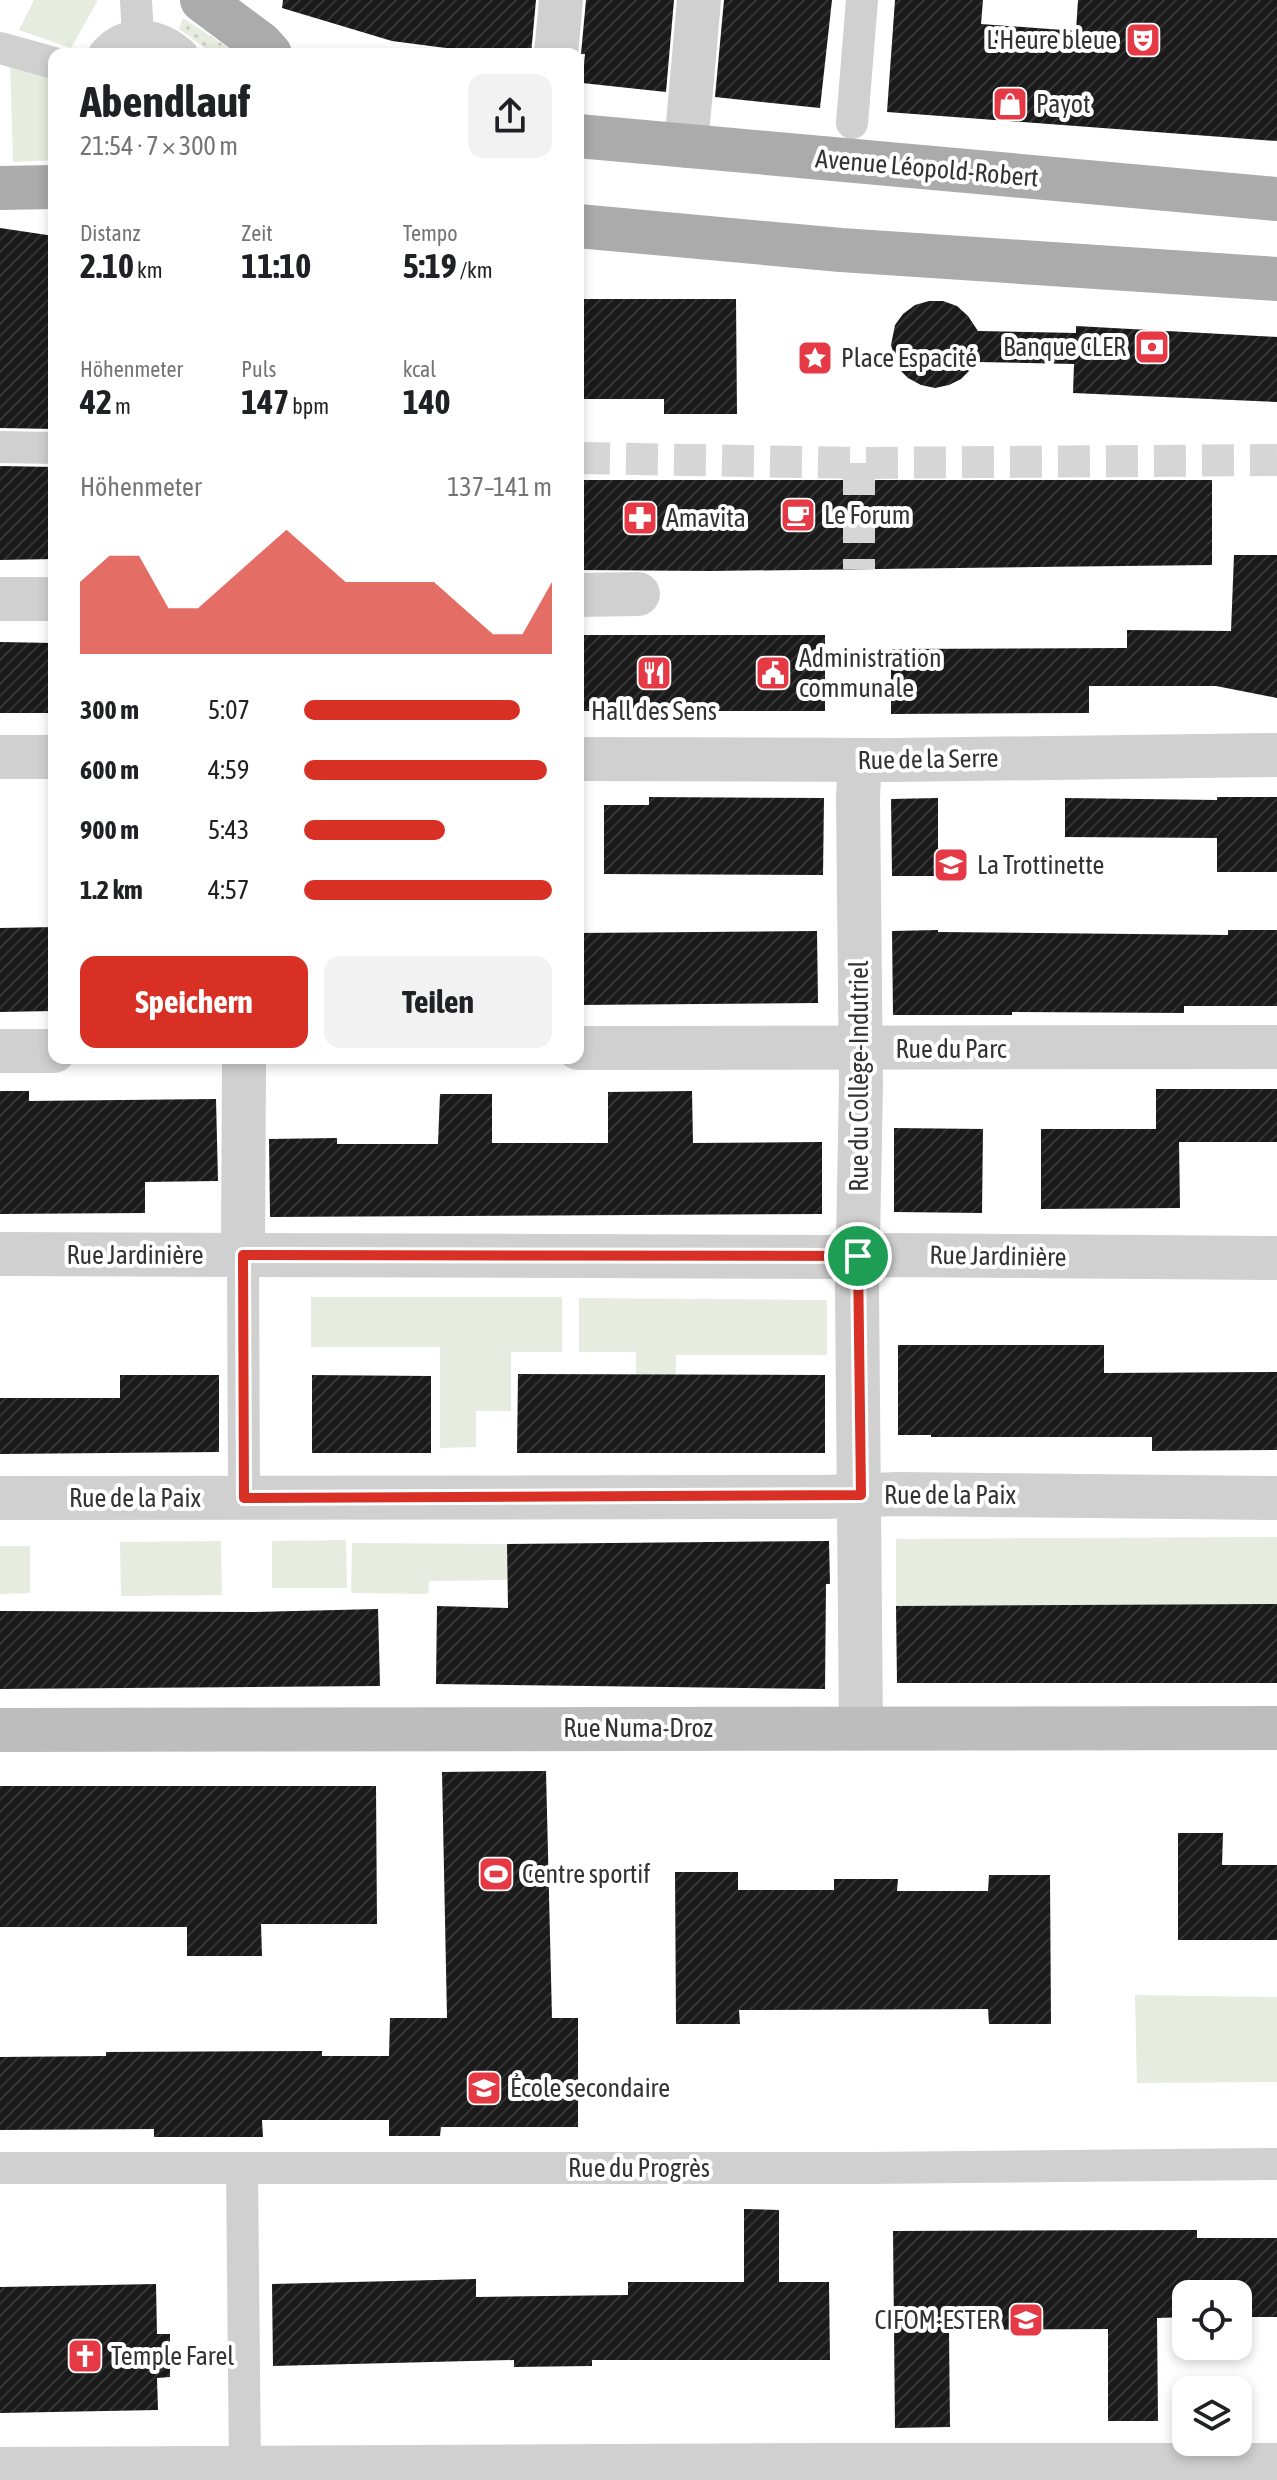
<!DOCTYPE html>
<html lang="de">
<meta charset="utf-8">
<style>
body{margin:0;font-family:"Asap Condensed",sans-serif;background:#f2f2f2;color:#202124;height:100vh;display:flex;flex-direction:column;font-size:30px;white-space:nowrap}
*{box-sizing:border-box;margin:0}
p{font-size:26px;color:#757577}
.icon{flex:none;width:44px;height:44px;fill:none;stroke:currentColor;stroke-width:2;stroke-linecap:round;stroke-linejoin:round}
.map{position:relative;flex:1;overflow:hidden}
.sheet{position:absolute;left:48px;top:48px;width:536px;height:1016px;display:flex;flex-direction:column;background:#fff;border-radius:16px;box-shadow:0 4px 12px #0003}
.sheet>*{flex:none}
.controls{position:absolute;left:1172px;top:2280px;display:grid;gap:16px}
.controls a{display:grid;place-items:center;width:80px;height:80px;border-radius:16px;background:#fff;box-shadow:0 4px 12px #0003;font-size:40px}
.pin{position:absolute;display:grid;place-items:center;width:68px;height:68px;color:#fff;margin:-34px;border:4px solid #fff;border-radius:50%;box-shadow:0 2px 8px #0007}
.round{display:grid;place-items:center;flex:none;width:84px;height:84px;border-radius:16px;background:#f2f2f2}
.headline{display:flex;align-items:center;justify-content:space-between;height:136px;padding:0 32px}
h1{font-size:44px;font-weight:700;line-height:60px}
.stats{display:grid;grid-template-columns:repeat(3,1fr);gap:12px;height:136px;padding:8px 32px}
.stats div{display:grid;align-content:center}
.stats b{font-size:34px;font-weight:700}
.stats small{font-size:22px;font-weight:400}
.stats p{font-size:22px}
.chart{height:224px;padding:16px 32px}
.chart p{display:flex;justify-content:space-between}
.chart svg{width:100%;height:144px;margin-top:8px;fill:#d93025;opacity:.7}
.cta{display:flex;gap:16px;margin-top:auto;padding:16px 32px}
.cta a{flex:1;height:92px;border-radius:16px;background:#d93025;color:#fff;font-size:32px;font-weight:700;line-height:92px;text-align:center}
.cta a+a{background:#f2f2f2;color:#202124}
ul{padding:0 32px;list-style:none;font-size:26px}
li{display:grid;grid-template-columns:128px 96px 1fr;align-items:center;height:60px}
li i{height:20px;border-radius:10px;background:#d93025}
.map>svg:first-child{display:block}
</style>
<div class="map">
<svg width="1277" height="2480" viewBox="0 0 1277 2480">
<defs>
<pattern id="grass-dots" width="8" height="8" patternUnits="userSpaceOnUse" patternTransform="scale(2)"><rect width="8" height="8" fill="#e6ecdf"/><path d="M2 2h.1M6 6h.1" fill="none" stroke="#c6cbc0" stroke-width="1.8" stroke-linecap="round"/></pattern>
<pattern id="building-hatch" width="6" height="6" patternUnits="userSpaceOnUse" patternTransform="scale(2)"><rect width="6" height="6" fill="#1a1a1a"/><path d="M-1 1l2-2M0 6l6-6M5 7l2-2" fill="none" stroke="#333"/></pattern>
</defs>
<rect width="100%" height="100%" fill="#fff"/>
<polygon fill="url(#grass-dots)" points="183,18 238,54 213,54 179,29"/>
<g fill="#e6ecdf">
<polygon points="34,0 98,0 71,48 19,30"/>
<polygon points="10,60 54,73 54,160 13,162"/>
<polygon points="311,1297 562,1297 562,1352 511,1352 511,1411 476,1411 476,1447 440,1448 440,1347 311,1347"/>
<polygon points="579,1298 827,1300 827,1355 676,1355 675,1449 637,1449 636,1352 579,1352"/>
<polygon points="1277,1537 1277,1604 896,1606 896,1539"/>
<polygon points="346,1540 347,1588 272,1588 272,1541"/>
<polygon points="221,1541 222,1595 121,1596 120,1542"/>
<polygon points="352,1543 507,1544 508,1580 429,1581 428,1594 351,1593"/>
<polygon points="0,1546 30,1546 30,1593 0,1594"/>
<polygon points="1135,1995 1277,1997 1277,2082 1137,2083"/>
</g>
<g fill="url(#building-hatch)">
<polygon points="283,0 536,0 531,54 492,54 392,41 282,8"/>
<polygon points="586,0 674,0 666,92 582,83 585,54 581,54"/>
<polygon points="724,0 832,0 820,108 715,97"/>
<polygon points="895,0 983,0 981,24 1076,31 1078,0 1277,0 1277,141 887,112"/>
<polygon points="0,228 54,236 54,429 0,428"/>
<polygon points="578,299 736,299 737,414 664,414 664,399 578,399"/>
<polygon points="929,301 943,301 957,306 968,316 978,331 1076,333 1076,326 1277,337 1277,402 1073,393 1074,364 978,362 961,379 949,385 935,388 921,385 908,378 898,368 891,345 895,325 903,314 915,305"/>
<polygon points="0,466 54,467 54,559 0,560"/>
<polygon points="578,480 1212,480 1212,565 710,571 578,570"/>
<polygon points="1234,555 1277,555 1277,698 1216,686 1089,686 1089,713 891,714 891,649 1127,648 1127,630 1231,631"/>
<rect x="578" y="635" width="247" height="76"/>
<polygon points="0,642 54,643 54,713 0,713"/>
<polygon points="649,797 824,798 823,875 604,874 604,805 649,805"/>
<polygon points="1217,797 1277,797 1277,872 1217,872 1217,838 1065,837 1065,798 1217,800"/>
<polygon points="938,798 938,876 892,876 891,799"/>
<polygon points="54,927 54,1011 0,1012 0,928"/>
<polygon points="938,930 938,932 1228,935 1228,930 1277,930 1277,1006 1184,1006 1184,1013 1012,1012 1012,1015 893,1015 892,931"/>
<polygon points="817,931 818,1003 578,1005 578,933"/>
<polygon points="1156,1089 1277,1089 1277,1142 1179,1142 1180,1208 1041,1209 1041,1129 1156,1129"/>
<polygon points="0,1091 29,1091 29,1101 216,1099 218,1181 145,1182 145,1213 0,1214"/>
<polygon points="692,1091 693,1143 822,1142 822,1214 270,1217 269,1139 337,1138 337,1144 438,1144 440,1094 492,1094 492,1143 608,1143 608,1092"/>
<polygon points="894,1128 983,1129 982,1213 894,1212"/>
<polygon points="898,1345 1104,1345 1104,1373 1277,1372 1277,1450 1152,1451 1152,1437 931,1437 931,1435 898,1435"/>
<polygon points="518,1374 825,1375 825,1453 517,1453"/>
<polygon points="120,1375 219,1375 219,1452 0,1454 0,1398 120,1398"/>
<polygon points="312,1375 431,1376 431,1453 312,1453"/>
<polygon points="829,1541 830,1584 826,1584 825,1689 436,1684 437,1606 508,1608 507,1544"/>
<polygon points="1277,1604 1277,1683 897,1683 896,1606"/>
<polygon points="378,1609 380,1686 0,1689 0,1611 253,1612"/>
<polygon points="546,1771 552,2018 578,2018 578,2127 441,2127 440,2136 389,2136 389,2120 262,2120 263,2137 154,2137 154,2129 0,2130 0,2057 106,2056 106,2052 322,2051 322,2056 389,2056 390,2018 447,2018 442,1772"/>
<polygon points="0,1786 376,1786 377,1924 261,1924 262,1956 187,1956 187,1927 0,1927"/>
<polygon points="1178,1833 1223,1833 1222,1865 1277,1865 1277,1940 1178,1940"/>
<polygon points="675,1872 738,1872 738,1890 834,1890 834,1879 898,1879 897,1891 988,1891 989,1875 1050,1875 1051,2024 989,2024 988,2009 739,2010 740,2024 676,2024"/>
<polygon points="744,2209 779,2210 779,2282 829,2282 830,2360 592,2360 592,2366 514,2367 514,2360 273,2366 272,2284 476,2279 476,2297 628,2295 628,2282 744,2282"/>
<polygon points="1197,2230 1197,2238 1277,2238 1277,2317 1238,2317 1238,2294 1186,2294 1186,2317 1157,2318 1158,2421 1108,2421 1108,2329 949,2330 950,2427 895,2428 893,2231"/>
<polygon points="156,2284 157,2334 170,2334 170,2377 157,2378 158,2410 0,2413 0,2287"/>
</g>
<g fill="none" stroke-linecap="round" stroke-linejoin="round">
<g stroke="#d6d6d6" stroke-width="32" stroke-dasharray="32 16" stroke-linecap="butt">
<polyline points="578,458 859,463 1277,460"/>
<polyline points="859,463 859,569"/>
</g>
<g stroke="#d0d0d0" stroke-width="32">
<polyline points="136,0 138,36"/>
<polyline points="0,48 54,63"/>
<path d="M104,54C126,28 159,33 182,54"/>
<polyline points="852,123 862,0"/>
<polyline points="0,447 54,448"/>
<polyline points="243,1255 244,1498"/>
<polyline points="0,2168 868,2168 1277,2164"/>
<polyline points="242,2168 245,2469"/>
</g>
<g stroke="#d0d0d0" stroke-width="44">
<polyline points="556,54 561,0"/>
<polyline points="686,146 699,0"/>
<polyline points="578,595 638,594"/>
<polyline points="0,599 54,599"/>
<polyline points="0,757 54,757"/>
<polyline points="578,759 892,760 1277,755"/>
<polyline points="860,760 858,797 861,1085 857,1291 861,1728"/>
<path d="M578,1048C811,1047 1044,1048 1277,1047"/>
<polyline points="0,1051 54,1051"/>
<polyline points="0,1254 833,1257 895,1255 1277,1258"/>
<polyline points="243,1255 244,1058"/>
<polyline points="0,1498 825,1497 897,1494 1277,1498"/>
<polyline points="0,2469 826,2465 1277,2465"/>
</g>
<polyline stroke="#bdbdbd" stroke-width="44" points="0,1730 1277,1728"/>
<g stroke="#ababab" stroke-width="44">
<polyline points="202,0 261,44 270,54"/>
<polyline points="578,136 1277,199"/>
<polyline points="0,188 54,187"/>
<polyline points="578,226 841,250 1277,279"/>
</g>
</g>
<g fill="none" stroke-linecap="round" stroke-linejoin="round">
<defs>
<polygon id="route" points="243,1255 858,1256 861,1495 244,1498"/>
</defs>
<use href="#route" stroke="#fff" stroke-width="16"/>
<use href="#route" stroke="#d93025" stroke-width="10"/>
</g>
<defs>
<symbol id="theatre-square" viewBox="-11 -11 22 22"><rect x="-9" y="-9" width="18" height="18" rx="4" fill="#e63946" stroke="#fff"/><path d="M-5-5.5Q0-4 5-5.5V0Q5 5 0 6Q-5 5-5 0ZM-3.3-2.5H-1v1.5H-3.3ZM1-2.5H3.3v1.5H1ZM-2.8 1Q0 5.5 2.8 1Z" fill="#fff"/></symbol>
<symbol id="shop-square" viewBox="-11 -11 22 22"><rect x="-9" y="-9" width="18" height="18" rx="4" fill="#e63946" stroke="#fff"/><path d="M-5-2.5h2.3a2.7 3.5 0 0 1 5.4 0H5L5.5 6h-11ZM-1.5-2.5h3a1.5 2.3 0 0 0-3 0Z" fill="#fff"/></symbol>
<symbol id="bank-square" viewBox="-11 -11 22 22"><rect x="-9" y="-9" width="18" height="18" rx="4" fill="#e63946" stroke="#fff"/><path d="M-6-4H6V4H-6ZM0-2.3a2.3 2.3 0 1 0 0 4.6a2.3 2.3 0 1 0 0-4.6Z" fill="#fff"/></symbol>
<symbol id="sight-square" viewBox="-11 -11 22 22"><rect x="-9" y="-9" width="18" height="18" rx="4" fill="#e63946" stroke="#fff"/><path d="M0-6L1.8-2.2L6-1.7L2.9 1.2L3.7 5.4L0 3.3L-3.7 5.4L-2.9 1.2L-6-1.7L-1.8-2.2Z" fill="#fff"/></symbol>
<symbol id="cafe-square" viewBox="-11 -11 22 22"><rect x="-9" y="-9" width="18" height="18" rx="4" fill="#e63946" stroke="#fff"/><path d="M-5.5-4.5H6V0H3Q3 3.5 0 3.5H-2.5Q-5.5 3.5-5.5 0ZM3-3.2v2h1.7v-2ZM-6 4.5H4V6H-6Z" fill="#fff"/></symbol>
<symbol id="pharmacy-square" viewBox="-11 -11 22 22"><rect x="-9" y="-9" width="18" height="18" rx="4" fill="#e63946" stroke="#fff"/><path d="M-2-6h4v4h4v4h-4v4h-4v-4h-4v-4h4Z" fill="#fff"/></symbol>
<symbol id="restaurant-square" viewBox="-11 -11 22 22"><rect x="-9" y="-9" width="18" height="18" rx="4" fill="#e63946" stroke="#fff"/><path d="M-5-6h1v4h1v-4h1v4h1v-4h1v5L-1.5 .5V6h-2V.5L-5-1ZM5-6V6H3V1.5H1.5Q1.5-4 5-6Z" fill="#fff"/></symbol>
<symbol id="civic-square" viewBox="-11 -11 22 22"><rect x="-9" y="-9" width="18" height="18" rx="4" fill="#e63946" stroke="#fff"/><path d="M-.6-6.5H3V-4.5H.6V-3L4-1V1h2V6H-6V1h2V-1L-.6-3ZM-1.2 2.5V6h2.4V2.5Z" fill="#fff"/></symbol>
<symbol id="school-square" viewBox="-11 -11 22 22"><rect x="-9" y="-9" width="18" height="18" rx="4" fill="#e63946" stroke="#fff"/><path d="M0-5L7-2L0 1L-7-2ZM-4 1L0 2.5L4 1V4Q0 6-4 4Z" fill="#fff"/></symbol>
<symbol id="stadium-square" viewBox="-11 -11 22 22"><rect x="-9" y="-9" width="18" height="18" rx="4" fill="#e63946" stroke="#fff"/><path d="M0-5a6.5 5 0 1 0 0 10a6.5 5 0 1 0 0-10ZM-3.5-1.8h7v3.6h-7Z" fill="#fff"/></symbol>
<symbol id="university-square" viewBox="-11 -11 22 22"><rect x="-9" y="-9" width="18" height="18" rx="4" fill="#e63946" stroke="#fff"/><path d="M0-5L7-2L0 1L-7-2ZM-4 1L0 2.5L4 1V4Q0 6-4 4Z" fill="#fff"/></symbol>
<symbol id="church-square" viewBox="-11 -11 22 22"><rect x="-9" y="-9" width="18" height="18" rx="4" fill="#e63946" stroke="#fff"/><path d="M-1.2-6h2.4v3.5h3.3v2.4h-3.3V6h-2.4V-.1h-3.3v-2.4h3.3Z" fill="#fff"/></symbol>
</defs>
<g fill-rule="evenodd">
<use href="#theatre-square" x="1123" y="20" width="40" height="40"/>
<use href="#shop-square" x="990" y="84" width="40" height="40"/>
<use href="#bank-square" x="1132" y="327" width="40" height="40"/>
<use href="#sight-square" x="795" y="338" width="40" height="40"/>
<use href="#cafe-square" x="778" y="495" width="40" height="40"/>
<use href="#pharmacy-square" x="620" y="498" width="40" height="40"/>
<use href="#restaurant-square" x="634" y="653" width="40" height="40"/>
<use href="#civic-square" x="753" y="653" width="40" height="40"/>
<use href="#school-square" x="931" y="845" width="40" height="40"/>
<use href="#stadium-square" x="476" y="1854" width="40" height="40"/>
<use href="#school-square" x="464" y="2068" width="40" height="40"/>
<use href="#university-square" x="1006" y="2300" width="40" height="40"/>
<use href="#church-square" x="65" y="2336" width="40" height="40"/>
</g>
<g text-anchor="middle" stroke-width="8" stroke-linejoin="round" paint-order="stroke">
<g font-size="26" fill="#333" stroke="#fff" text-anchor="start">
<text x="1117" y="49" text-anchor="end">L'Heure bleue</text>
<text x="1036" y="113">Payot</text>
<text x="1126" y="356" text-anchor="end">Banque CLER</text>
<text x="841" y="367">Place Espacité</text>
<text x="824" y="524">Le Forum</text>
<text x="666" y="527">Amavita</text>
<text x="799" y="667">Administration<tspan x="799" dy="30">communale</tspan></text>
<text x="654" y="720" text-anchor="middle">Hall des Sens</text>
<text x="977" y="874">La Trottinette</text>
<text x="522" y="1883">Centre sportif</text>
<text x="510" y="2097">École secondaire</text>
<text x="1000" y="2329" text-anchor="end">CIFOM-ESTER</text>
<text x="111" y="2365">Temple Farel</text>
</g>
<g font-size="26" fill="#333" stroke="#fff">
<text transform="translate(927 168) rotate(5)" y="9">Avenue Léopold-Robert</text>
<text transform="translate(928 759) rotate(-1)" y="9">Rue de la Serre</text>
<text x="951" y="1058">Rue du Parc</text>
<text transform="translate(859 1076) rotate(-90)" y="9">Rue du Collège-Indutriel</text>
<text x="135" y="1264">Rue Jardinière</text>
<text transform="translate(998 1256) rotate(1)" y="9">Rue Jardinière</text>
<text x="950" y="1504">Rue de la Paix</text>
<text x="135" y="1507">Rue de la Paix</text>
<text x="638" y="1737">Rue Numa-Droz</text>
<text x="639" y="2177">Rue du Progrès</text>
</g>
</g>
</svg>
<div class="controls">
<a><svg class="icon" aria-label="locate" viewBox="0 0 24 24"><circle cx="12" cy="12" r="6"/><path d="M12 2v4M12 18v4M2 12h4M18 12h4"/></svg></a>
<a><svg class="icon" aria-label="layers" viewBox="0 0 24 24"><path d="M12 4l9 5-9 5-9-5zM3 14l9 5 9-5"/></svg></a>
</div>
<div class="pin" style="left:858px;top:1256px;background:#1e9e55"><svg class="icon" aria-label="arrive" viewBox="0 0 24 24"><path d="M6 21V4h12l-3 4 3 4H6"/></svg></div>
<section class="sheet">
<div class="headline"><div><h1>Abendlauf</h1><p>21:54 · 7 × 300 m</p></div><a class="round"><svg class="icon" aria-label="share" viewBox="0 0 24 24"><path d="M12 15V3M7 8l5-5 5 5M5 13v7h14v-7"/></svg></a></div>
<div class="stats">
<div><p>Distanz</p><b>2.10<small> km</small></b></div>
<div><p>Zeit</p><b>11:10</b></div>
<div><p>Tempo</p><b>5:19<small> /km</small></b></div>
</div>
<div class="stats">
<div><p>Höhenmeter</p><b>42<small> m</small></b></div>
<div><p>Puls</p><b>147<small> bpm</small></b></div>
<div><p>kcal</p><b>140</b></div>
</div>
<div class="chart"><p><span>Höhenmeter</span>137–141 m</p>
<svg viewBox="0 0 160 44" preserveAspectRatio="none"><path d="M0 44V22L10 14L20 14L30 30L40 30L50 22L60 14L70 6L80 14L90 22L100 22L110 22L120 22L130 30L140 38L150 38L160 22V44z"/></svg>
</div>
<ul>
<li><b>300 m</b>5:07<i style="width:87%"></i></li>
<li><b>600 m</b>4:59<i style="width:98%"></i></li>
<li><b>900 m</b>5:43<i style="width:57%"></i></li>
<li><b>1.2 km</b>4:57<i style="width:100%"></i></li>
</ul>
<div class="cta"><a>Speichern</a><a>Teilen</a></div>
</section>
</div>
